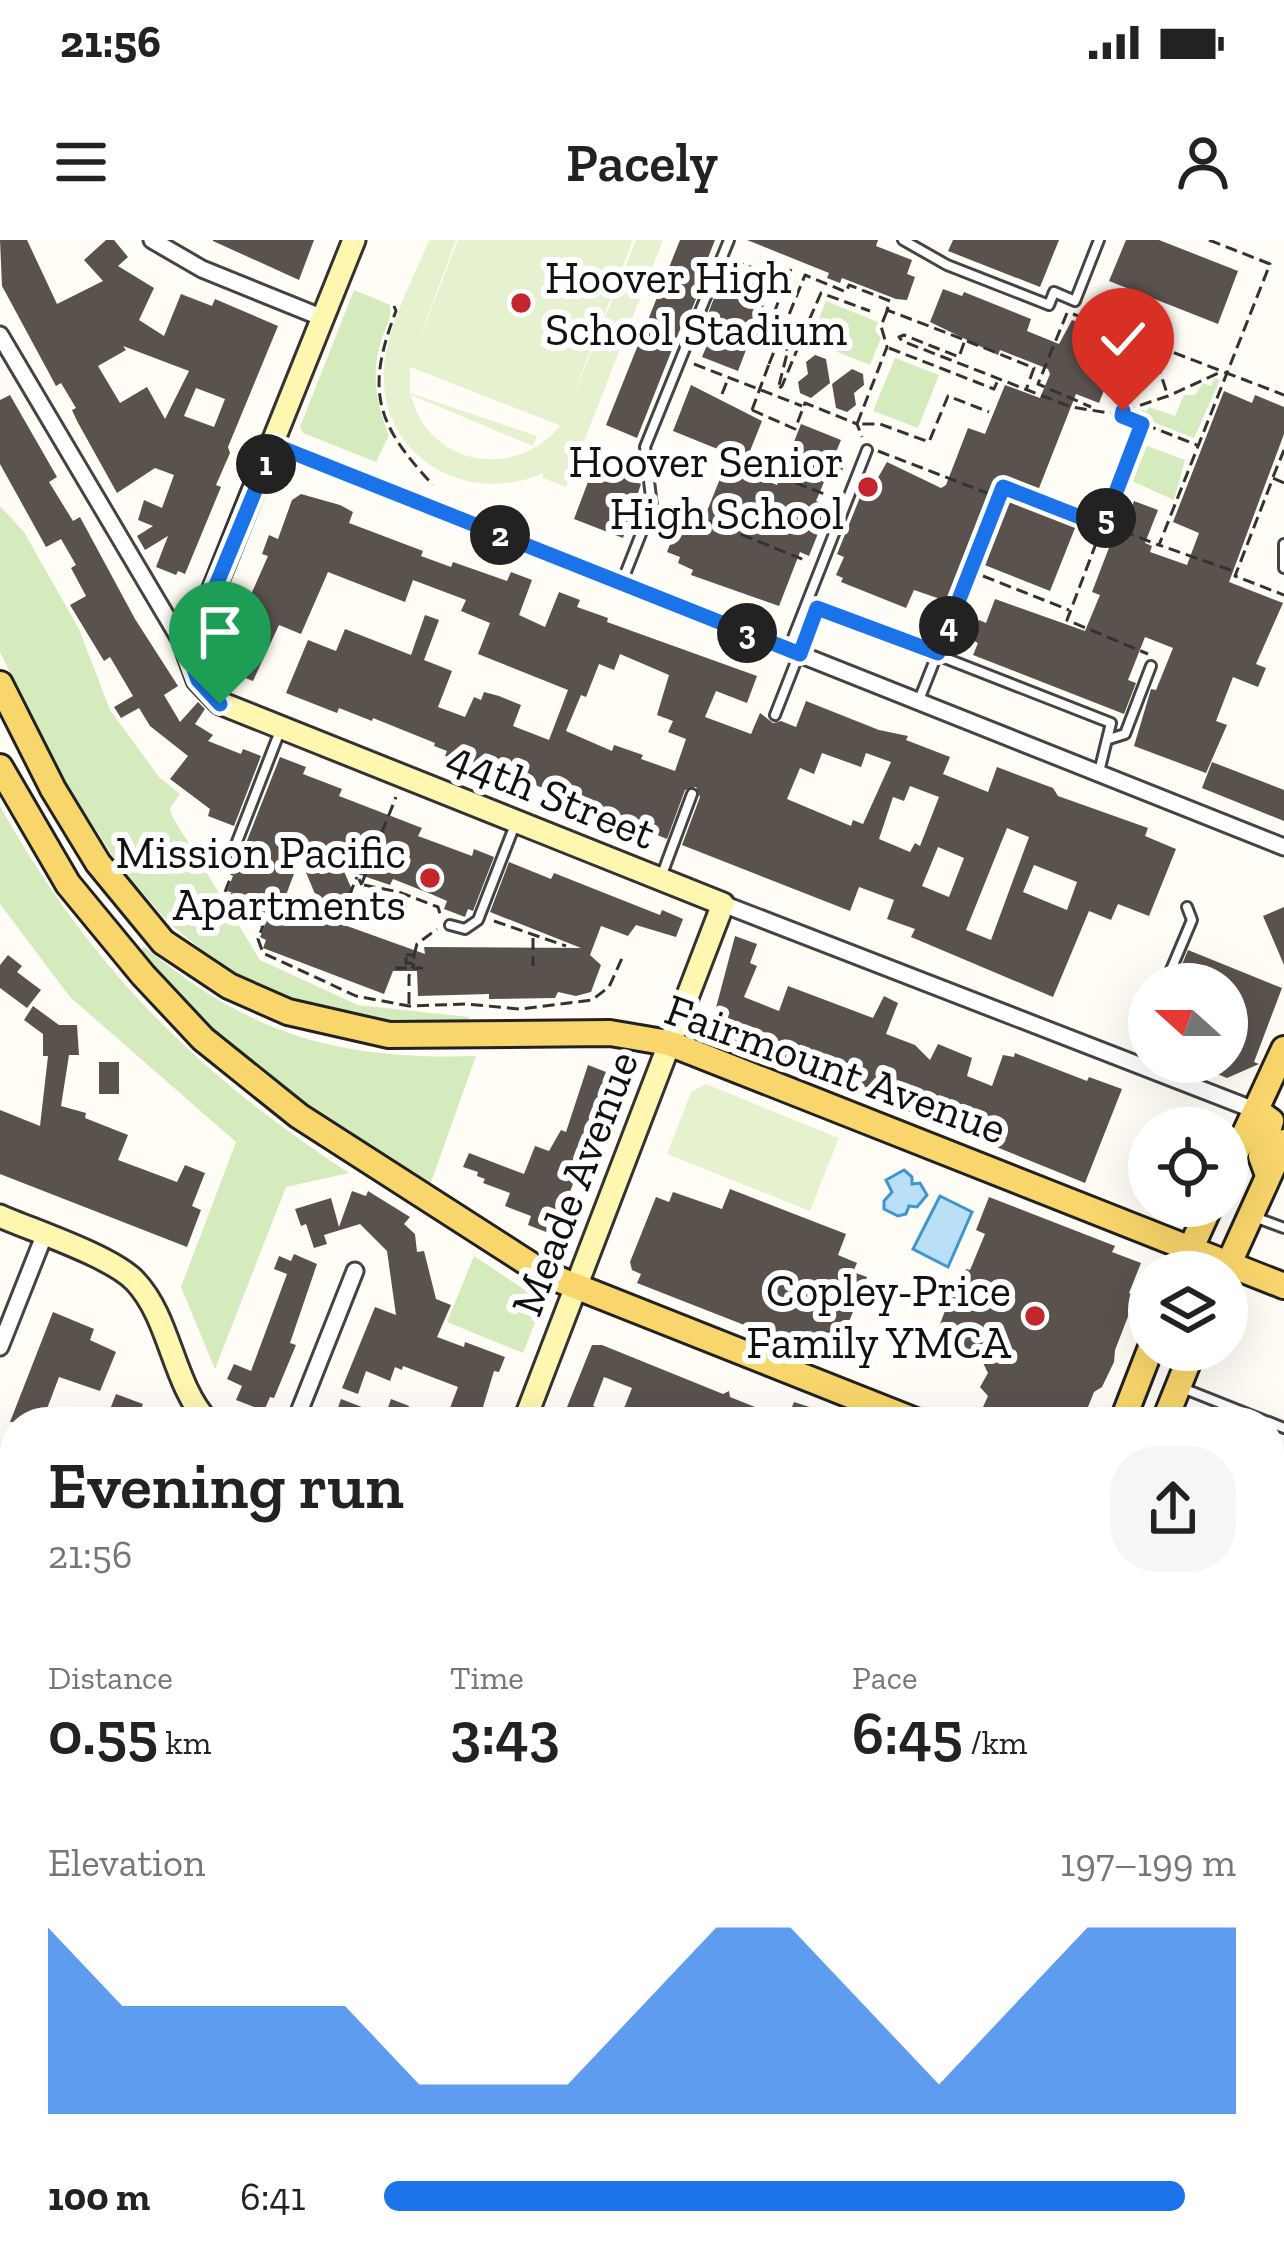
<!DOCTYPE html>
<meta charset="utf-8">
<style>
body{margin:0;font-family:"Zilla Slab",serif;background:#f6f6f6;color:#222;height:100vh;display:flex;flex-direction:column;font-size:45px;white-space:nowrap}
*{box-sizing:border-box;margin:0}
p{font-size:39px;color:#767676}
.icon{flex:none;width:66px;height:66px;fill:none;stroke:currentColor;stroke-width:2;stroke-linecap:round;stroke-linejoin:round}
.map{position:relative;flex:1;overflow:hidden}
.details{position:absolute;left:0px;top:1167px;width:1284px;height:858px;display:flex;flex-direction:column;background:#fff;border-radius:48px 48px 0 0;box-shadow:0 12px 48px #0002}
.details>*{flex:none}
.needle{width:78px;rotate:291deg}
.controls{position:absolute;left:1128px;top:723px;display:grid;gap:24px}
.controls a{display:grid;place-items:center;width:120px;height:120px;border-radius:50%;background:#fff;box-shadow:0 12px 48px #0002;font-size:60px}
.pin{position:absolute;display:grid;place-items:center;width:102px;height:102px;color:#fff;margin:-123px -51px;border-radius:50% 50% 50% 0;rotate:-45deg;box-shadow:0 0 12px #0007}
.pin .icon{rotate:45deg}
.km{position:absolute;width:60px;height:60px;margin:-30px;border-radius:50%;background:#222;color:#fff;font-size:33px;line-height:60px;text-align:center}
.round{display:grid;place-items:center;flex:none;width:126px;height:126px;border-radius:48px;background:#f6f6f6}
.summary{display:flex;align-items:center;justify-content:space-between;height:204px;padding:0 48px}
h1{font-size:66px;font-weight:600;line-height:90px}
.stats{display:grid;grid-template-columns:repeat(3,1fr);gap:18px;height:204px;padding:12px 48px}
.stats div{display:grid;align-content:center}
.stats b{font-size:60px;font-weight:600}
.stats small{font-size:33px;font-weight:400}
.stats p{font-size:33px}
.chart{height:336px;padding:24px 48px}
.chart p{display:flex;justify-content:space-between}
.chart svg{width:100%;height:216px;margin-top:12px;fill:#1a73e8;opacity:.7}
ul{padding:0 48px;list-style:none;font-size:39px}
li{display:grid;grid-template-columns:192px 144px 1fr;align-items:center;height:90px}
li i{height:30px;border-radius:15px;background:#1a73e8}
.status{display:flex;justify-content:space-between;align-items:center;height:84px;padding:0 60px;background:#fff;direction:ltr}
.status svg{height:33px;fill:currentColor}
header{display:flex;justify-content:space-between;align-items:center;height:156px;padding:0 48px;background:#fff;font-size:54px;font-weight:600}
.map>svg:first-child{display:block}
</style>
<div class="status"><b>21:56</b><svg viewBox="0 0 49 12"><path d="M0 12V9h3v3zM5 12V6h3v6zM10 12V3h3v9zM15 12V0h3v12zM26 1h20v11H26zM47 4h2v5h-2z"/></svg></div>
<header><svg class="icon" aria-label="menu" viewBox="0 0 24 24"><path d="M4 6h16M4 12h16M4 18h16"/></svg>Pacely<svg class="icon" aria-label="person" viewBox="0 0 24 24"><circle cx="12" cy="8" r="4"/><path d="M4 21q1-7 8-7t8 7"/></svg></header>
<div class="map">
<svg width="1284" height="2025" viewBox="0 0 1284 2025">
<rect width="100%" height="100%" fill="#fffdf5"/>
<g fill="#d5ebbd">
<path d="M354,50L390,65C392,78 386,87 381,101C371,134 376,164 389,195L376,222L303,193L300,187Z"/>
<polygon points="826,61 878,82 875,91 881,98 870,125 810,101"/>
<polygon points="895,118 939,135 918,188 873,171"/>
<polygon points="1214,138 1220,140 1194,198 1135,175 1137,169 1147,171 1149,167 1175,176 1184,155 1195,155 1203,143 1211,146"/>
<polygon points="1147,206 1185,220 1174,260 1132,241 1136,234 1132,232 1141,207"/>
<polygon points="0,266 24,292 79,389 110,470 159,537 180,554 170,568 172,576 260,720 358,765 469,777 470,785 395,782 338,774 268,752 217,722 170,684 121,629 57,529 0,412"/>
<path d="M0,566C90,727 196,833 349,933L286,947L215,1129L181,1047L236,902L70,757L0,664Z"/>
<path d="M144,706C249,795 339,820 476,816L430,945C369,907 308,870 252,823C211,789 175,751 138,713Z"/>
<polygon points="474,1016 543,1062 523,1113 447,1082"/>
</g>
<g fill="#e6f2cf" fill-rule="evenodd">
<path d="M429,0H456L411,121L458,0H633L564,179L636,0H663L566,247L543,238V233C469,267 379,218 384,130C386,87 413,40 429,0ZM410,127L559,185L560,186C515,241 428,226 411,155L533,206L537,196L410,153Z"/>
<polygon points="706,844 839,898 810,971 667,914 691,852"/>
</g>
<g fill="#b9e0f7" stroke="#3f96cf" stroke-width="3">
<polygon points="904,930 912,937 912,944 920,943 927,955 917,967 909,966 906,974 898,976 884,969 884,961 892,952 886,940"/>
<polygon points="940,956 972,972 948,1027 913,1009"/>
</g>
<g fill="#5a524d" fill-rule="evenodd">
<path d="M0,0H27L57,64L103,41L84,20L106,0H114L128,17L118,26L154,48L139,80L164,96L181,54L212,66L215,59L278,86L228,207L230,213L216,245L221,247L185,334L178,331L176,335L156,327L168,296L145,310L137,296L153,286L138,280L144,260L162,268L174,235L155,228L117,253L77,181L72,170L76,168L61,143L56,146L2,46ZM123,106L189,131L165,179L147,147L120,163L98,126L126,110ZM196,148L225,159L214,187L184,176Z"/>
<polygon points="314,0 299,40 213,1 213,0"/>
<polygon points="680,0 715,0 697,46 701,47 686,83 683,82 637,198 606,185"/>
<polygon points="747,0 878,0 876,6 912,20 907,34 915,37 907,60 896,59 842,38 840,43 827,38 829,33"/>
<polygon points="953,0 1059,0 1040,47 948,11"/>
<polygon points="1126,0 1159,0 1238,31 1218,84 1109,41"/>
<polygon points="735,35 770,49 759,78 764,80 755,104 749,102 738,131 702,117 712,93 702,89 716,53 726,57"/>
<polygon points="943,49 962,56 964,52 1031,79 1027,91 1059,104 1072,80 1124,100 1099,163 1076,154 1032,266 1077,283 1050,351 982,324 1007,260 1006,254 999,250 991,255 949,362 914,350 906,368 841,342 843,338 836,335 844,317 837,314 865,245 872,248 887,222 941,248 946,245 968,188 985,194 1005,145 1040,158 1050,134 1048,129 1000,110 998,115 930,82"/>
<polygon points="815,115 826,119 830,143 811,158 800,153 798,142 808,134 806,122"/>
<polygon points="852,129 863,134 864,145 854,153 856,165 847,172 836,168 832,144"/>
<polygon points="691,145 762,181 742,231 777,245 801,184 841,200 836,212 846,220 839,240 827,235 816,261 829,266 809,316 800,312 779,366 691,335 693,330 678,323 680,317 667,312 684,269 705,276 730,214 673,191"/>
<polygon points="1224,151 1252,163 1255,155 1284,167 1284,194 1229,342 1283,363 1256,424 1266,428 1258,447 1233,437 1216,481 1227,485 1206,533 1134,506 1151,449 1156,450 1173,408 1145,397 1128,440 1136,443 1124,474 973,415 978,403 972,400 979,380 986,383 995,359 1085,391 1100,355 1092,352 1115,292 1121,294 1134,261 1158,270 1145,303 1152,306 1150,312 1187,325 1199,293 1173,282"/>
<polygon points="10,155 57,237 49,242 73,281 80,277 135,379 178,446 164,455 180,482 198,462 205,469 195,484 213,495 208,501 241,514 243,509 261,516 234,586 208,576 210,569 170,539 188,516 150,486 139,468 121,478 114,467 133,456 110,417 104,421 70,365 86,356 71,328 76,325 61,299 46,307 0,224 0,160"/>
<polygon points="594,226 641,244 623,298 574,279"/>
<path d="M301,254L340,265L353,272L349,283L423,311L421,316L451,327L453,322L507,341L511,332L532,340L519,375L545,387L559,352L580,360L577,367L608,378L607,382L757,436L747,463L716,451L705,477L751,494L760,473L773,483L781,481L796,487L806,461L879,490L908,496L906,500L950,517L943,534L988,552L997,527L1053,548L1058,556L1148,588L1145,596L1176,609L1149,676L1118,664L1111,680L1089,671L1053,757L911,697L915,689L887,679L894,660L859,647L850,671L682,605L700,557L696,547L685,550L667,599L489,526L486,532L445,516L447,511L434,506L435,503L373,478L372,481L339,468L337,473L286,453L308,400L336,411L345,389L411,415L425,375L439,380L424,420L452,431L438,467L465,477L474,457L481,460L484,452L499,456L521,465L513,486L549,500L568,450L478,414L490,383L461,371L466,360L413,340L405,362L328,332L301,394L279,385L253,441L230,432L254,399L223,418L268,316L262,314L269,295L278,299L292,260ZM620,414L669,435L657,475L673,481L668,492L686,499L675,531L641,519L643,515L614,505L612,511L566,491L581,455L586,457L599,424L614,430ZM822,513L861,527L866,513L891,522L863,584L853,580L851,586L787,559L800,528L814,534ZM910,546L939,557L920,606L915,603L910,612L879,599L893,557L904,561ZM1007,588L1029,597L991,700L966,690ZM938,607L964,618L949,657L922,646ZM1034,625L1077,642L1067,670L1023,652Z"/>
<polygon points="280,517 306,527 303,534 342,549 339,556 422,588 418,596 472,616 474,609 494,617 473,671 468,669 465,677 444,669 447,661 431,654 393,639 390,645 343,629 353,652 320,666 300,618 283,663 425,714 424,707 581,708 490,672 509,622 551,639 554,633 660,675 662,670 683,679 676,697 636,685 628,696 601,686 590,715 601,725 591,752 576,756 558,752 555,758 489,759 489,754 418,756 417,731 393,731 384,754 263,708 266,700 260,697 265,685 246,678 250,667 233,660 236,654 227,651"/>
<polygon points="1212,522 1284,550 1284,581 1202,548"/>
<polygon points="1284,667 1284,725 1263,676"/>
<polygon points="735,696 757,704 750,723 757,726 744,757 779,771 788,746 873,778 884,756 898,763 886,794 915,805 930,820 938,804 972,818 967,836 992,846 1003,815 1014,817 1015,813 1087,841 1089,837 1122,849 1085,943 745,805 709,794"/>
<polygon points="1188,710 1282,748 1254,822 1259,824 1227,838 1191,823 1227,822 1227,744 1174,744"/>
<polygon points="8,715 22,726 17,732 41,750 27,768 0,748 0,725"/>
<polygon points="33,766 59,785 77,785 79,815 69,815 61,866 86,873 85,878 128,895 118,920 177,942 185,925 205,933 192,966 201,970 187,1007 0,934 0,870 40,886 48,816 43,816 43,794 24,780"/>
<rect x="99" y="822" width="20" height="32"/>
<polygon points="588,825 619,837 597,892 593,890 554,995 528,985 531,976 505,966 510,953 483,943 485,939 477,936 478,932 463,927 469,913 524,934 535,906 549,911 561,890 566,892"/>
<polygon points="730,949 846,994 838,1015 857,1023 853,1032 867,1037 838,1109 823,1104 818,1114 637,1043 641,1034 632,1030 630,1022 656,957 669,962 673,952 722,969"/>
<polygon points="352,951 366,956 368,951 410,977 404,984 415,994 417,1012 424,1011 436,1059 451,1065 437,1097 464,1107 465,1102 505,1117 499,1132 494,1131 479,1180 450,1168 458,1147 403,1126 402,1130 395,1127 390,1141 366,1131 358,1154 342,1148 375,1067 396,1075 387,1011 360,984 324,995 327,1004 314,1008 306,984 301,986 295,969 331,958 339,987"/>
<polygon points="989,957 1115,1006 1112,1012 1141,1023 1129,1053 1136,1056 1115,1110 1114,1122 1102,1147 1094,1152 1082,1182 994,1182 979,1176 988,1156 980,1147 988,1133 979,1115 935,1097 953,1050 957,1051 966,1029 970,1030 985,994 976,990"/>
<polygon points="294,1014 317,1024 290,1103 296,1105 274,1158 270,1157 264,1171 236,1160 242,1146 227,1139 234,1124 251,1131 287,1034 274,1029 279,1016 291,1021"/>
<polygon points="53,1072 94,1089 90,1100 116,1112 100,1151 59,1137 42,1182 10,1182"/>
<path d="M592,1105H602L723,1154L729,1151L730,1157L760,1169L754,1182H561ZM604,1137L632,1148L621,1176L593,1166Z"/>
<polygon points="116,1154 143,1164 136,1182 105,1182"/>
<polygon points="341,1159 385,1176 391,1159 409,1166 403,1182 333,1182"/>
<polygon points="794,1162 816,1169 843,1182 786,1182"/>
<polygon points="0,1222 15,1228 15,1338 0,1332"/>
<polygon points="1269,1350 1284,1356 1284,1458 1269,1453"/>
<polygon points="15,1427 15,1527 0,1522 0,1463"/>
<polygon points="1269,1470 1284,1475 1284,1496 1271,1531 1284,1536 1280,1567 1269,1563"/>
<polygon points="0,1539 15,1544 15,1560 9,1577 15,1580 15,1623 0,1617"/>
<polygon points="1269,1645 1284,1651 1284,1721 1269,1716"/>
<polygon points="0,1718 15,1724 15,1816 10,1814 13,1808 0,1803"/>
<polygon points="1269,1767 1284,1773 1284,1850 1269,1844"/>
<polygon points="4,1830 15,1833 15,1921 0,1915 0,1840"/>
<polygon points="1269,1926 1284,1932 1284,2020 1266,2013"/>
<polygon points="13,1979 15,2010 32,2010 68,2025 0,2025 0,2012"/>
<polygon points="251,2010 484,2010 493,2019 491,2025 258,2025 247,2021"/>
<polygon points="542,2010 629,2010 623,2025 578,2025 563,2019 560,2025 553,2025 543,2021 547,2013"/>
<polygon points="1014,2010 1168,2010 1162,2025 1018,2025 1009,2022"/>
</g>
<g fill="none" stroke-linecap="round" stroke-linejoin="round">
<defs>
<g id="lane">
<polyline points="903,0 947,25 1049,65 1054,52 1075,61 1099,0"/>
<polyline points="1284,304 1284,328"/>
<polyline points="622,342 652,266 645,207 729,0"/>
<polyline points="789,408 867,210"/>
<polyline points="919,460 999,258"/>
<polyline points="775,475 817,368 1111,483 1099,532"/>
<polyline points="1109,499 1125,494 1151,426"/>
<polyline points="233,612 280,491"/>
<polyline points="661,637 692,554"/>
<polyline points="450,685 465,689 478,680 516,582"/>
<polyline points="1165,744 1192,680 1187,667"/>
<polyline points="1257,978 1284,988"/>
<polyline points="1180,1147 1268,1182"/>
<polyline points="529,1174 550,1182"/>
<polyline points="1269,1182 1284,1188"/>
<polyline points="1269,1272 1284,1277"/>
<polyline points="1269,1461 1284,1467"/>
<polyline points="0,1530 15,1536"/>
<polyline points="1269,1746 1284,1751"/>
<polyline points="0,1819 15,1825"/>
<polyline points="492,2010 530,2025"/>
<polyline points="1216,2010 1254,2025"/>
<polyline points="927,2025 933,2010"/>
<polyline points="972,2025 978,2010"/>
</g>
<g id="street">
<polyline points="152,0 202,29 323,78"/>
<polyline points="0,95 188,413"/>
<polyline points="274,205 1284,607"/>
<polyline points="723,664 1257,871"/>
<polyline points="0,1107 44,996"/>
<polyline points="295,1182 355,1031"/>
<polyline points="0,1387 15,1393"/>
<polyline points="1269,1605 1284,1611"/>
<polyline points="0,1664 15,1670"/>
<polyline points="1269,1887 1284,1893"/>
<polyline points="872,2010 910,2025"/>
</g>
<g id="secondary">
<polyline points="354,0 188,413 198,440 220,463 723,664 524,1182"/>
<path d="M0,976C34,991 111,1016 135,1041C171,1079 172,1143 208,1182"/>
<polyline points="0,1959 15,1965"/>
<polyline points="130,2010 167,2025"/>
<polyline points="195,2010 206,2014 214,2025"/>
</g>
<g id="primary">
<polyline points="0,444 53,549 98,623 163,702 229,746 288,772 389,795 610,793 669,803 1284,1046"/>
<polyline points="0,527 68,644 143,735 203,799 299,876 545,1034 918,1182"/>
<polyline points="1257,871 1271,881 1261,916 1268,935"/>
<polyline points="1227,932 1284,809"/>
<polyline points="1180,1032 1210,966"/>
<polyline points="1225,1032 1284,902"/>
<polyline points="1122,1182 1150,1110"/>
<polyline points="1164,1182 1193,1110"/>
<polyline points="1269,1319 1284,1324"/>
<polyline points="790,2025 796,2010"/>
<polyline points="831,2025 837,2010"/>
</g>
</defs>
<use href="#lane" stroke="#444" stroke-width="14"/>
<use href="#street" stroke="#444" stroke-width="21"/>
<use href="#secondary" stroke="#333" stroke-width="27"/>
<use href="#primary" stroke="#222" stroke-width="30"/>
<g stroke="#333" stroke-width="3" stroke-dasharray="12 6" stroke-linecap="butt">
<polyline points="1209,0 1270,24 1159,305 1236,332"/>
<polyline points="732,20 785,40"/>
<polyline points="791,29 767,91 799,103 821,53 870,71"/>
<path d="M394,66L396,71C365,151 376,184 433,245"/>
<polyline points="887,71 881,86 887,107 857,184 880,184 929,202 948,156 989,172"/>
<polyline points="1067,73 1038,144 1091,167"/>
<polyline points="1073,74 1284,155"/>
<polyline points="967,101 1034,128 1026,150"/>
<polyline points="777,105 788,110 778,149 782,146 799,105"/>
<polyline points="1151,105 1167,153"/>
<polyline points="889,108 994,149 998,140"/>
<polyline points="694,124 802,166"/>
<polyline points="769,124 805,35 846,52 849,45 890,61 887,70 965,100 959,117 904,95 899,97 902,101 1071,167 1122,175 1199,206"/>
<polyline points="722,154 728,139"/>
<polyline points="1124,168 1150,105"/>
<polyline points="752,170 795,189 805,163 857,184 862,197"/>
<polyline points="1123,171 1168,156 1221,132"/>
<polyline points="1141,185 1067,380 1148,414"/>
<polyline points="878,211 987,253"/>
<polyline points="745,223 832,257"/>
<polyline points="1273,237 1284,210"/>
<polyline points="1284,243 1273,238 1235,336 1284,355"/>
<polyline points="1012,251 1103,286"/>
<polyline points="691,274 807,321"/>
<polyline points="1106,284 1158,305"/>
<polyline points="983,336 1069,370"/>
<polyline points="285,597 322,613 327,611 351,624 362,645"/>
<polyline points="236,624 225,652 233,655 231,661 249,668 245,678 263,686 258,699 263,713 356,756 409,766 466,764 520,769 592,760 609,747 623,716"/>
<polyline points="331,628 344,622"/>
<polyline points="362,643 396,557"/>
<polyline points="364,645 399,652 438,667 440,674"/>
<polyline points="328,654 332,663 349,656"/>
<polyline points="349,656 357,637"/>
<polyline points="494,681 566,706"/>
<polyline points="533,698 533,726"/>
<rect x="406" y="715" width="8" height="8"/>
<polyline points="414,715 417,704 437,689"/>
<polyline points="395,728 423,728"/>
<polyline points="409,764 409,736 414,723"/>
</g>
<use href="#lane" stroke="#fff" stroke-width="8"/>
<use href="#street" stroke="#fff" stroke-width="15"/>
<use href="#secondary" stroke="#fff6b0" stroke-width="21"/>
<use href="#primary" stroke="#f9d66b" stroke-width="24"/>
<polyline stroke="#333" stroke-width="3" stroke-dasharray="12 6" stroke-linecap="butt" points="752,170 769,124"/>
</g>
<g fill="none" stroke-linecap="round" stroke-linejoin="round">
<defs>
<polyline id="route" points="220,464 198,440 188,413 274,205 800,414 817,368 938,413 1003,247 1103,286 1142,184 1122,176 1123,171"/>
</defs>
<use href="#route" stroke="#fff" stroke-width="24"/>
<use href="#route" stroke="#1a73e8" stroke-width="15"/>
</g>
<g fill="#c4262e" stroke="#fff" stroke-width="4.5">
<circle cx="521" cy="63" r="12"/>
<circle cx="868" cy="247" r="12"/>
<circle cx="430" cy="638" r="12"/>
<circle cx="1035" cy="1076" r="12"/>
</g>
<g text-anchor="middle" stroke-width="12" stroke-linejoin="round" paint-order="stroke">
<g font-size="45" fill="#111" stroke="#fff" text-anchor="end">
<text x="545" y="53" text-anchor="start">Hoover High<tspan x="545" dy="52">School Stadium</tspan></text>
<text x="844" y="237">Hoover Senior<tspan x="844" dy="52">High School</tspan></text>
<text x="406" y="628">Mission Pacific<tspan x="406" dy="52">Apartments</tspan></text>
<text x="1011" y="1066">Copley-Price<tspan x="1011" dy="52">Family YMCA</tspan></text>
</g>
<g font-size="45" fill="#111" stroke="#fff">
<text transform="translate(552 554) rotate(22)" y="16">44th Street</text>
<text transform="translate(836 828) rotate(20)" y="16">Fairmount Avenue</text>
<text transform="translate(574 943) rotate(-69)" y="16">Meade Avenue</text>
</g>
</g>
</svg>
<div class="controls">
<a><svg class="needle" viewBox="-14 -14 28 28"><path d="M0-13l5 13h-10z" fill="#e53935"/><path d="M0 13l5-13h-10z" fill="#767676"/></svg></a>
<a><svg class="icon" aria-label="locate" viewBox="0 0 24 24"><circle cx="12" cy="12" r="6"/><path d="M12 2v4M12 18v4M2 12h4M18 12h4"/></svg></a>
<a><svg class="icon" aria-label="layers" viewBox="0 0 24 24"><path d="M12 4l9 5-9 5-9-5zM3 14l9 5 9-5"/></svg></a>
</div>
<div class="pin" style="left:220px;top:464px;background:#1e9e55"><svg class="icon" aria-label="arrive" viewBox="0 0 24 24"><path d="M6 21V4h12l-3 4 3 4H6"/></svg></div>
<div class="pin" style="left:1123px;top:171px;background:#d93025"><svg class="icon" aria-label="check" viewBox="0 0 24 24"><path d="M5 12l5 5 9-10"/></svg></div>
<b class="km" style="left:266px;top:224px">1</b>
<b class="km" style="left:500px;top:295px">2</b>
<b class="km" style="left:747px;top:393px">3</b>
<b class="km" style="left:949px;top:386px">4</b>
<b class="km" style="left:1106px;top:278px">5</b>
<section class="details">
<div class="summary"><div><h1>Evening run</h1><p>21:56</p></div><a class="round"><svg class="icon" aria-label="share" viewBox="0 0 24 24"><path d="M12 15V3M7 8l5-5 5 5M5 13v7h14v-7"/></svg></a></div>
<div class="stats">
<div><p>Distance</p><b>0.55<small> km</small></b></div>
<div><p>Time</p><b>3:43</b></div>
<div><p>Pace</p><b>6:45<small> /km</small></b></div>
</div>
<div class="chart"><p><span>Elevation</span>197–199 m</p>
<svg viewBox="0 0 160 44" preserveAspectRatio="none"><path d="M0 44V6L10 22L20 22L30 22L40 22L50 38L60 38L70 38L80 22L90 6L100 6L110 22L120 38L130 22L140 6L150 6L160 6V44z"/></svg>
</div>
<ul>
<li><b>100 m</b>6:41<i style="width:94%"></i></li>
</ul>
</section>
</div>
